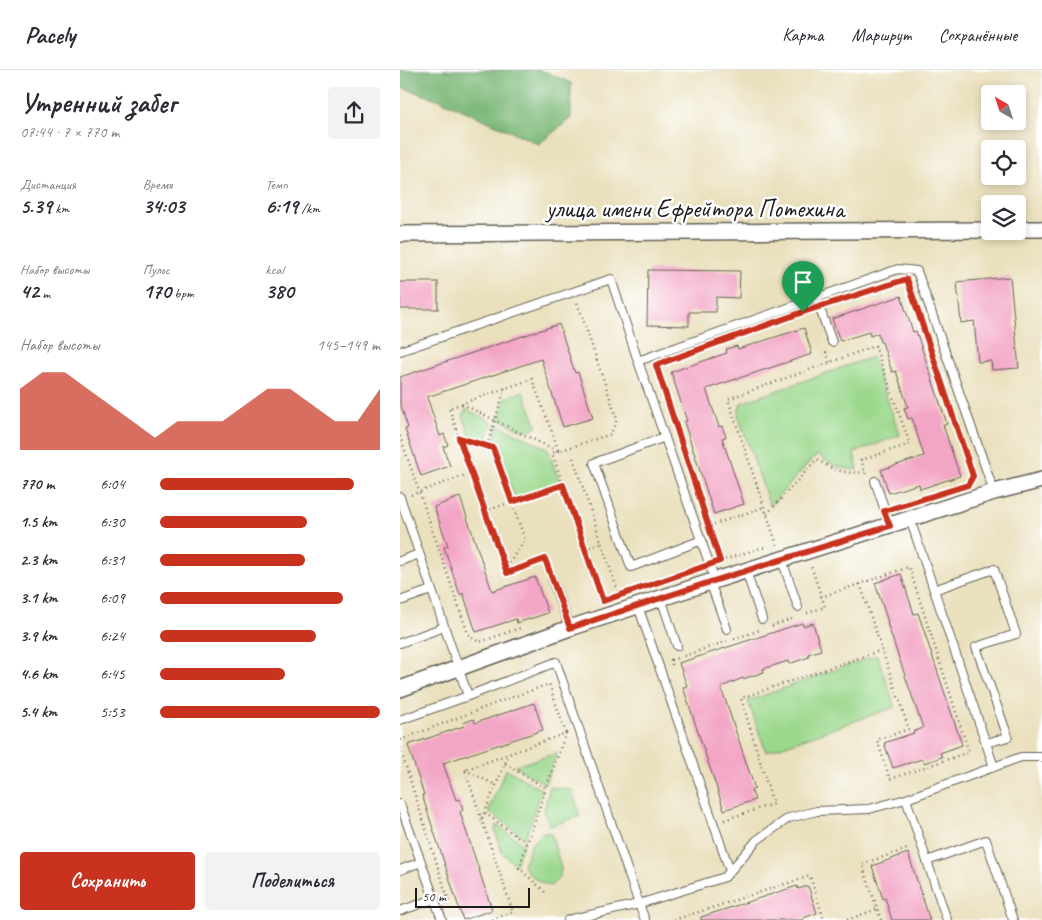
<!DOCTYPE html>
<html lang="ru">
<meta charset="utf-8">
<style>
body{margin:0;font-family:Caveat,sans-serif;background:#f2f2f3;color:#2b2b33;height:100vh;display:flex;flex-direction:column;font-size:19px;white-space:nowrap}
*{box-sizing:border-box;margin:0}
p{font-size:16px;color:#7c7c81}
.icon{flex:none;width:28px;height:28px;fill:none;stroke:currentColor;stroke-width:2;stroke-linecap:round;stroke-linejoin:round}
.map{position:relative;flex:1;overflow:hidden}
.details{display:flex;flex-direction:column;background:#fff;width:400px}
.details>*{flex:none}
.needle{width:32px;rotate:321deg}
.controls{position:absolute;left:581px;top:15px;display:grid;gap:10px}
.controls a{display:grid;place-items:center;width:45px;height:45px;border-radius:5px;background:#fff;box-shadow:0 2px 8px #0003;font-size:25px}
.scale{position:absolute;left:15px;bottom:12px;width:115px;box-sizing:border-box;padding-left:5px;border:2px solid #1c1c1c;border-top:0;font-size:14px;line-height:18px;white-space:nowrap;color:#1c1c1c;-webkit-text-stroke:4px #fff;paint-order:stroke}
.pin{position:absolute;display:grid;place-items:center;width:42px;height:42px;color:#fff;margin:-51px -21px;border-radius:50% 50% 50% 0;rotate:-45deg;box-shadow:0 0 5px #0007}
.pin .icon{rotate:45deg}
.round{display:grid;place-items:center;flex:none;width:52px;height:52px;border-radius:5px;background:#f2f2f3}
.summary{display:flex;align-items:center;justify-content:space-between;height:85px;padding:0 20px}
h1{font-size:28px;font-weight:700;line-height:38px}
.metrics{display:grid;grid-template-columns:repeat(3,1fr);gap:8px;height:85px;padding:5px 20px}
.metrics div{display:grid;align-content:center}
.metrics b{font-size:21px;font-weight:700}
.metrics small{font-size:14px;font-weight:400}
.metrics p{font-size:14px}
.chart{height:140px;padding:10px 20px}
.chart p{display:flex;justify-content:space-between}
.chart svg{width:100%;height:90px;margin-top:5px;fill:#c8321e;opacity:.7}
.cta{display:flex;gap:10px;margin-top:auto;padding:10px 20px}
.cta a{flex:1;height:58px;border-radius:5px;background:#c8321e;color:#fff;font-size:20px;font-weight:700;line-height:58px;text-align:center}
.cta a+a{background:#f2f2f3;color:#2b2b33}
ul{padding:0 20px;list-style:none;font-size:16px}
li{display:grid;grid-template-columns:80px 60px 1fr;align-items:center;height:38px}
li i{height:12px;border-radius:6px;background:#c8321e}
header{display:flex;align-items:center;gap:30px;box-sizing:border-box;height:70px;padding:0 25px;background:#fff;border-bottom:1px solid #e1e1e2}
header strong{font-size:24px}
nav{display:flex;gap:28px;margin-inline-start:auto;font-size:18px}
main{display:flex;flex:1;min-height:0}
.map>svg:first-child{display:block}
</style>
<header>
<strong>Pacely</strong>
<nav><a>Карта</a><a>Маршрут</a><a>Сохранённые</a></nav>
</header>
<main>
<section class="details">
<div class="summary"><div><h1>Утренний забег</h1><p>07:44 · 7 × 770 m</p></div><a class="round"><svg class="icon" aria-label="share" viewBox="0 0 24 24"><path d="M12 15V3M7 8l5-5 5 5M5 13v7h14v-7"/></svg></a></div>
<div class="metrics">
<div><p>Дистанция</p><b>5.39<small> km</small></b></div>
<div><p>Время</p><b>34:03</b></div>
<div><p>Темп</p><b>6:19<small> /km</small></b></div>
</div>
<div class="metrics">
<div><p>Набор высоты</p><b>42<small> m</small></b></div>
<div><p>Пульс</p><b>170<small> bpm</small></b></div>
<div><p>kcal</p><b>380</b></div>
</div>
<div class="chart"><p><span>Набор высоты</span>145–149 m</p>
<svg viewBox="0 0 160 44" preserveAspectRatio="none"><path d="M0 44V14L10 6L20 6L30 14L40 22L50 30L60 38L70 30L80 30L90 30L100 22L110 14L120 14L130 22L140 30L150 30L160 14V44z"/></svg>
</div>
<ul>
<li><b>770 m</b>6:04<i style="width:88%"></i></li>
<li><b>1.5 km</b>6:30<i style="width:67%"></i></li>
<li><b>2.3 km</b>6:31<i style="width:66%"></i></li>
<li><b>3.1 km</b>6:09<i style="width:83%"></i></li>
<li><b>3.9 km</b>6:24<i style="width:71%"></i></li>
<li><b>4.6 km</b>6:45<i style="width:57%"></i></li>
<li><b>5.4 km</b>5:53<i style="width:100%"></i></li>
</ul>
<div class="cta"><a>Сохранить</a><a>Поделиться</a></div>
</section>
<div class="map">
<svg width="642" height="850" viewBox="0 0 642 850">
<rect width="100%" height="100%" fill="#fff"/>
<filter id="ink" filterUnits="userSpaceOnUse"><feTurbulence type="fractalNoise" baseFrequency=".02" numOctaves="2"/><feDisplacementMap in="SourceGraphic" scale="10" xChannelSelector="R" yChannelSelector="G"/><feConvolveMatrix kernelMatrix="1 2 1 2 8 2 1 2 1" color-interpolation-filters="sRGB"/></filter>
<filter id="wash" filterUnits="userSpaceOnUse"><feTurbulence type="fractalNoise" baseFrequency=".0096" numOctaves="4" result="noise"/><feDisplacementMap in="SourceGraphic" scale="20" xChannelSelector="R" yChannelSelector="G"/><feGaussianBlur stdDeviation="1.12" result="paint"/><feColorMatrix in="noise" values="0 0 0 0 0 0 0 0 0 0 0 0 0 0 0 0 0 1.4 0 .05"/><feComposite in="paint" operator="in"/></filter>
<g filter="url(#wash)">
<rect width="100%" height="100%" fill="#eae0bd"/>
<g fill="#9bd88c" stroke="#5c7a54">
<path d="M472,287L500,365L454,383L458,400C440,399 433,396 418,385L413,388L370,436L338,345L341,333Z"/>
<polygon points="123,321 137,357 123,361 99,349 106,328"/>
<polygon points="66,339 92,352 86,372 71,368 63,346"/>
<polygon points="98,355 147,378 160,413 115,428 94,371"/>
<polygon points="477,585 495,637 366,682 348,631"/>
<polygon points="157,683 145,714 115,696"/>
<polygon points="106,699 142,720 125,768 88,741"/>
<polygon points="150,717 172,720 180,746 150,756 144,740"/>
<polygon points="97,755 123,774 116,795 102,783 95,760"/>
<path d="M143,763H151L161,798L160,807L151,816C139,813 130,806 123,796L132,773Z"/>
</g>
<polygon fill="#7cb878" stroke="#4c6a4a" points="0,0 141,0 171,13 171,48 139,74 40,30 0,17"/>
<g id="blocks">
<g fill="#f3a5c5">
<polygon points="248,200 340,201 339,228 316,227 316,242 289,242 289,256 247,255"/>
<polygon points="610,207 619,298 592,300 591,291 578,292 574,251 561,253 557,212"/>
<rect x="0" y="212" width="38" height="27"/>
<polygon points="501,226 513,262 516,261 547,354 543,355 560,406 520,419 519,414 489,423 481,400 524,386 512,348 508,349 504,338 508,337 496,301 492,302 482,272 480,272 478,263 470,266 469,262 440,271 432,249"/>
<polygon points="159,254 175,303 178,302 193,348 163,357 141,289 27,327 40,366 44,364 48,375 43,377 50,396 21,406 5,359 8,358 0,333 0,307"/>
<polygon points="404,258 412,284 306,319 319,357 322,356 326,367 322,368 344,434 314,444 284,352 287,351 271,302 327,283 326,279 337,276 338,279"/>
<polygon points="60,427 92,521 135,507 148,543 117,553 116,549 76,562 63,523 60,525 44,477 48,476 34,437"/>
<polygon points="501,504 514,544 518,543 562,675 540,683 542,687 524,693 522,689 493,698 484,673 514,663 513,662 523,658 487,553 488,552 475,513"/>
<polygon points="402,553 403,556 413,553 421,580 408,584 409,587 389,594 388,591 363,599 364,602 343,609 343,608 321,617 355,719 351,720 355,730 324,740 283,617 287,616 279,593"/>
<polygon points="134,633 143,660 43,693 56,730 60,729 63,740 60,742 92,840 63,850 22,725 24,725 8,675 64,656 63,653 74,649 75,653"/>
<polygon points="508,783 519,817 530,850 492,850 485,828 483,829 472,796"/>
<polygon points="397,816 398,819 408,816 417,843 403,848 404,850 301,850 301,847"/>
</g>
</g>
</g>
<g filter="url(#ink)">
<use href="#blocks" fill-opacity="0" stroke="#646154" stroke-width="1"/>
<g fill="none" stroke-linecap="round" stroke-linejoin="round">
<defs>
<g id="service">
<polyline points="416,228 432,272"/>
<polyline points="0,281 211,209 238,291 315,510"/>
<polyline points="238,291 498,199 517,201 594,422"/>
<polyline points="265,367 194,393 231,497 302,470"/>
<polyline points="475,411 490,455"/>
<polyline points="0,427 68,626 156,592 239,834 168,850"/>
<polyline points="510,449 594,697"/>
<polyline points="382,490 398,537"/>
<polyline points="0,491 19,484"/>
<polyline points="346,501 362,549"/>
<polyline points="152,509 170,558"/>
<polyline points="310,512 327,559"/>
<polyline points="534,520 594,499 616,564 576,577 608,667 586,673"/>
<polyline points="261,528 277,576"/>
<polyline points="0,531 31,520"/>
<polyline points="238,536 330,801"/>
<polyline points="0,573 44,557"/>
<polyline points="0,650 68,626"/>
<polyline points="0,734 42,850"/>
<polyline points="527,791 586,770 613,850"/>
<polyline points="0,800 21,792"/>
<polyline points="0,841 34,829"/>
<polyline points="245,850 239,834 325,807 357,770 389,748 417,741 469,739 506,729"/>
<polyline points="547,850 506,729 621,687 642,687"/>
</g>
<g id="minor">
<polyline points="618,159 642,159"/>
<polyline points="0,164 590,160"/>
<polyline points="0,619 170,558 310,512 594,422 642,410"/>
</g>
</defs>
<use href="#service" stroke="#646154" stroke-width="10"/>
<use href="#minor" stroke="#646154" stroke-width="18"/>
<g stroke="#646154" stroke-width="2.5" stroke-dasharray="1 4" stroke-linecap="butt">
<polyline points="426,282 430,292"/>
<polyline points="535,291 573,406 569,414"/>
<polyline points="257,296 296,417"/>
<polyline points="62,334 157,381"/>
<polyline points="0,366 68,564 73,569 80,572 120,558"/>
<polyline points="59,368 93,378 125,470 106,497"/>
<polyline points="87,376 105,318"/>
<polyline points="159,381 152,383 203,531"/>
<polyline points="173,388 219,525"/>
<polyline points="71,403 107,503 145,489 149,500"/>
<polyline points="11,425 71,403 49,338 132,309 159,381 211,364 217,349 177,232 176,232"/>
<polyline points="85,441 163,415"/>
<path d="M367,444L417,389C433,401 445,404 465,402"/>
<polyline points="309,456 364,437"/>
<polyline points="377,475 328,329 475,276 510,374 461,390 466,404"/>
<polyline points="185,479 202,473"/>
<polyline points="320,491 361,478 367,477"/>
<polyline points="460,514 482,580"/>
<polyline points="407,543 425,537 411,496"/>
<polyline points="372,556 395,548"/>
<polyline points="334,569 360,560"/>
<polyline points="284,586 327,571"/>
<polyline points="272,595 271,590 277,588"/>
<polyline points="0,670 99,632 149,614 166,663 65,700 113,842 91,850"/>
<polyline points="0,678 49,832"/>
<polyline points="105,694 146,718 166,663"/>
<polyline points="65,700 96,715"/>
<polyline points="85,743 127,774"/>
<polyline points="82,748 109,684"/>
<polyline points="324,750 373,734 341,628 482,580 509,659 477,670 490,709 569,682 509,497 421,527"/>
<polyline points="145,822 119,798 146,718"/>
<polyline points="274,850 410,806 424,850"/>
<polyline points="447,850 477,839"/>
<polyline points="481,850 462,794 510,778"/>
</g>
<use href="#service" stroke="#fff" stroke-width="8"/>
<use href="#minor" stroke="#fff" stroke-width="15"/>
</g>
</g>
<g fill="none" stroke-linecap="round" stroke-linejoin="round" filter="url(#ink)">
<defs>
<polygon id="route" points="507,209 573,406 568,415 484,441 490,456 310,512 170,558 145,489 107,503 59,368 93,378 112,432 163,415 203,531 320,491 256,295 403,242"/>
</defs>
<use href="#route" stroke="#fff" stroke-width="10"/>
<use href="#route" stroke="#c8321e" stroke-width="6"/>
</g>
<g text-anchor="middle" stroke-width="5" stroke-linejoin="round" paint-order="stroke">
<g font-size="25" fill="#1c1c1c" stroke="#fff">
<text x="295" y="147">улица имени Ефрейтора Потехина</text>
</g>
</g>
</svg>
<div class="controls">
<a><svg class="needle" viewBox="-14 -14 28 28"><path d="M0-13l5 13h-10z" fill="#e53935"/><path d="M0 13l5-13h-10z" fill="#7c7c81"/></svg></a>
<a><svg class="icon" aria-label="locate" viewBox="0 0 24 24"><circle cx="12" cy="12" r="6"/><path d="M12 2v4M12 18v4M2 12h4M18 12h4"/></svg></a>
<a><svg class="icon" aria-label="layers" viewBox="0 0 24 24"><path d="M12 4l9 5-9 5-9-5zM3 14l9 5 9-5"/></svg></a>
</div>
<div class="scale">50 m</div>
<div class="pin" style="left:403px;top:242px;background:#1e9e55"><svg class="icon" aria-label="arrive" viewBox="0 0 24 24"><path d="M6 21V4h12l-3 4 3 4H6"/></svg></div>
</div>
</main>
